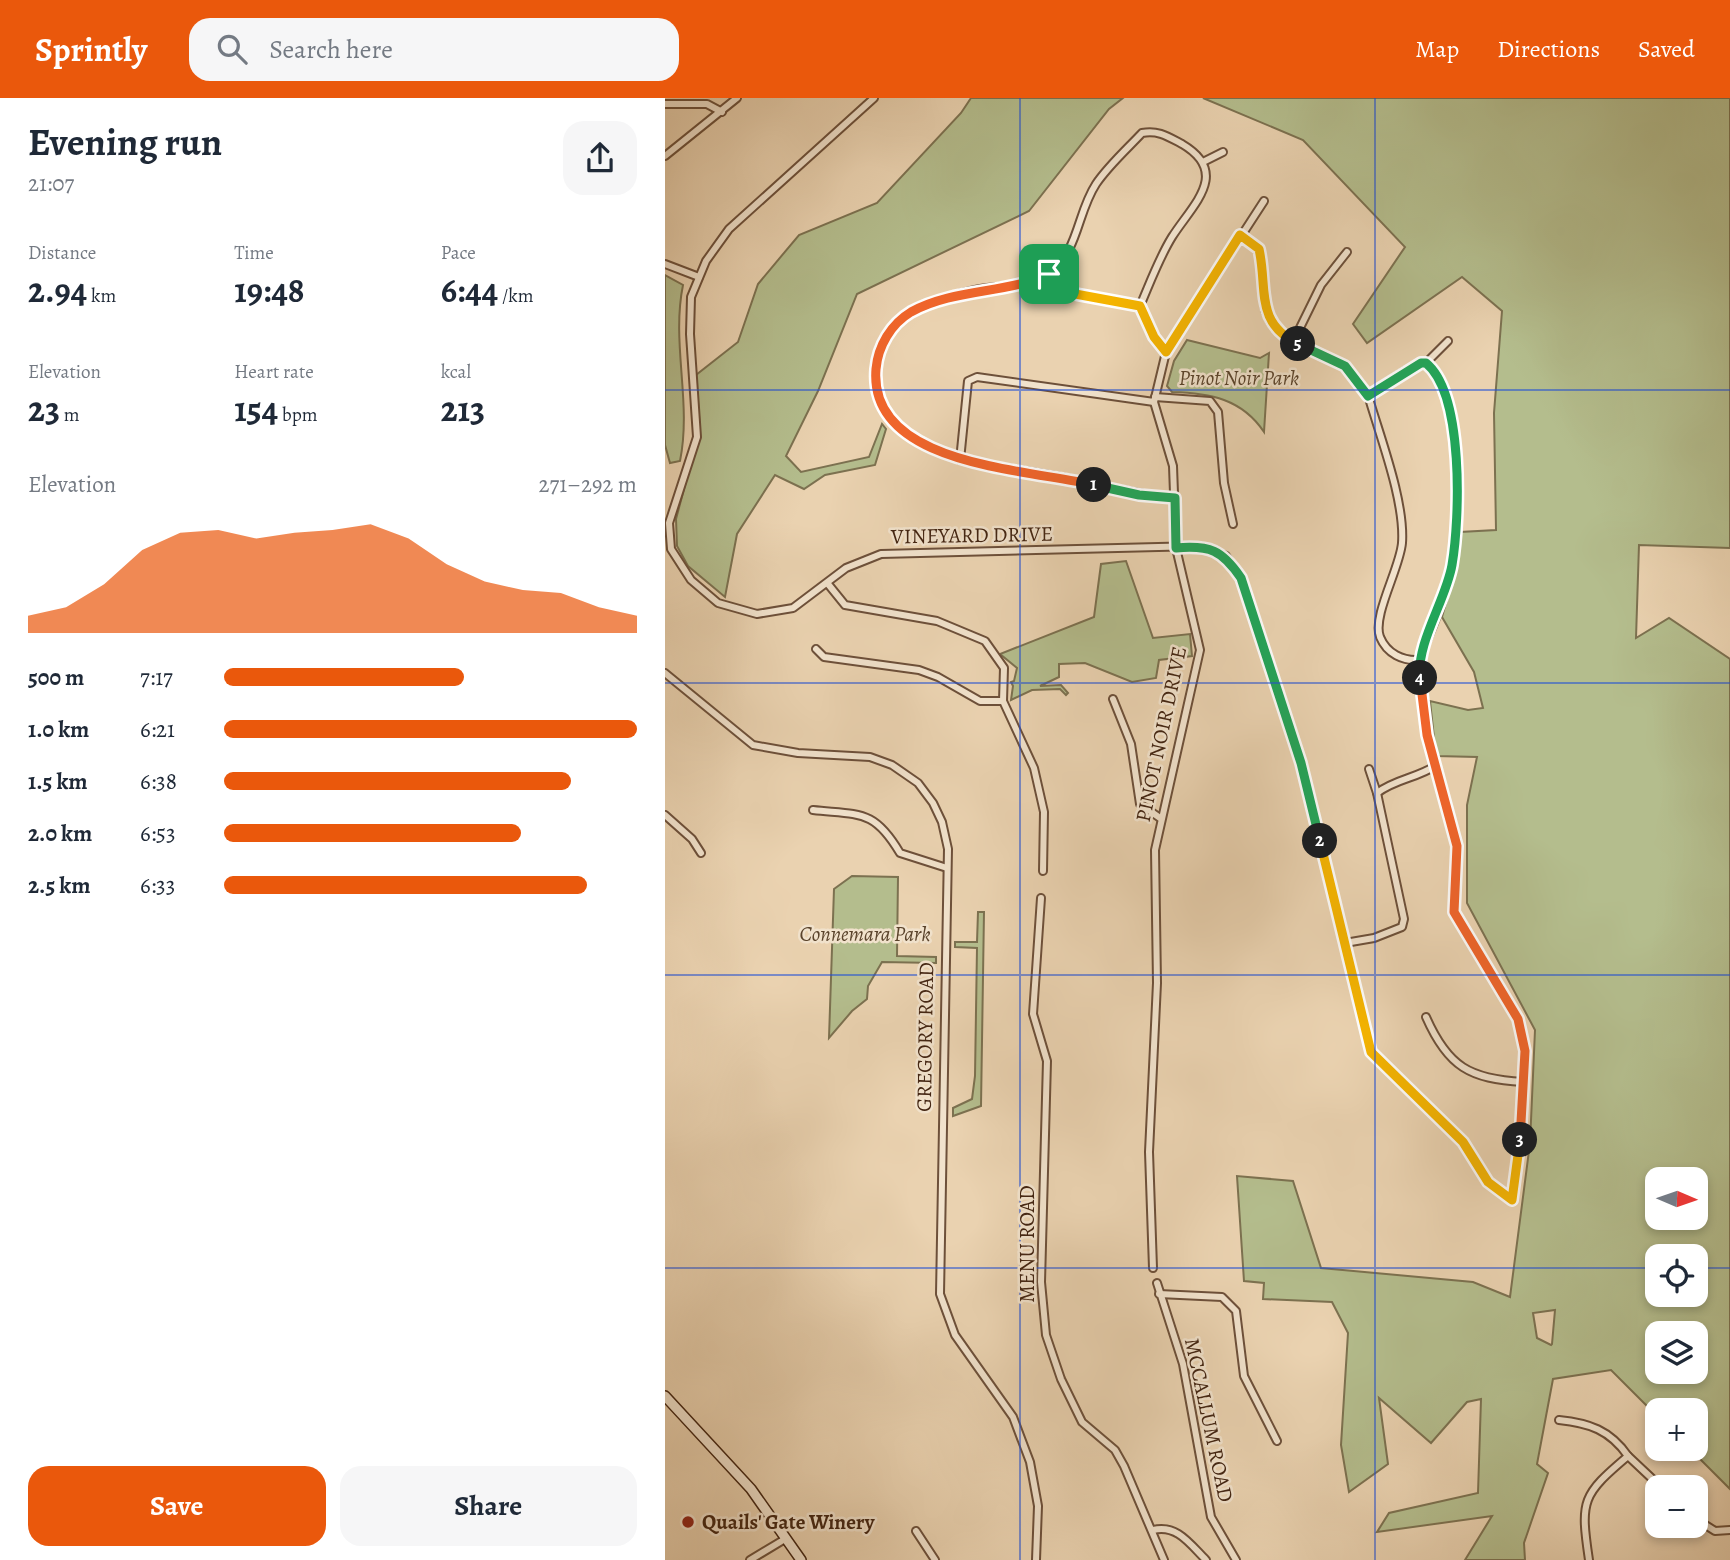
<!DOCTYPE html>
<meta charset="utf-8">
<style>
body{margin:0;font-family:Alegreya,serif;background:#f6f6f7;color:#1f2937;height:100vh;display:flex;flex-direction:column;font-size:26px;white-space:nowrap}
*{box-sizing:border-box;margin:0}
p{font-size:23px;color:#747a83}
.icon{flex:none;width:38px;height:38px;fill:none;stroke:currentColor;stroke-width:2;stroke-linecap:round;stroke-linejoin:round}
.map{position:relative;flex:1;overflow:hidden}
.details{display:flex;flex-direction:column;background:#fff;width:665px}
.details>*{flex:none}
.needle{width:46px;rotate:92deg}
.buttons{position:absolute;left:980px;top:1069px;display:grid;gap:14px}
.buttons a{display:grid;place-items:center;width:63px;height:63px;border-radius:14px;background:#fff;box-shadow:0 4px 10px #0003;font-size:35px}
.pin{position:absolute;display:grid;place-items:center;width:60px;height:60px;color:#fff;margin:-30px;border-radius:14px;box-shadow:0 4px 10px #0006}
.km{position:absolute;width:35px;height:35px;margin:-18px;border-radius:50%;background:#222;color:#fff;font-size:19px;line-height:35px;text-align:center}
.round{display:grid;place-items:center;flex:none;width:74px;height:74px;border-radius:21px;background:#f6f6f7}
.overview{display:flex;align-items:center;justify-content:space-between;height:119px;padding:0 28px}
h1{font-size:38px;font-weight:600;line-height:52px}
.stats{display:grid;grid-template-columns:repeat(3,1fr);gap:10px;height:119px;padding:7px 28px}
.stats div{display:grid;align-content:center}
.stats b{font-size:35px;font-weight:600}
.stats small{font-size:19px;font-weight:400}
.stats p{font-size:19px}
.chart{height:196px;padding:14px 28px}
.chart p{display:flex;justify-content:space-between}
.chart svg{width:100%;height:126px;margin-top:7px;fill:#ea580c;opacity:.7}
.cta{display:flex;gap:14px;margin-top:auto;padding:14px 28px}
.cta a{flex:1;height:80px;border-radius:21px;background:#ea580c;color:#fff;font-size:28px;font-weight:600;line-height:80px;text-align:center}
.cta a+a{background:#f6f6f7;color:#1f2937}
ul{padding:0 28px;list-style:none;font-size:23px}
li{display:grid;grid-template-columns:112px 84px 1fr;align-items:center;height:52px}
li i{height:18px;border-radius:9px;background:#ea580c}
header{display:flex;align-items:center;gap:42px;box-sizing:border-box;height:98px;padding:0 35px;background:#ea580c;color:#fff}
header strong{font-size:33px}
nav{display:flex;gap:38px;margin-inline-start:auto;font-size:24px}
.search{width:490px;height:63px;background:#f6f6f7;display:flex;align-items:center;gap:18px;box-sizing:border-box;padding:0 24px;border-radius:21px;color:#747a83;font-size:26px}
main{display:flex;flex:1;min-height:0}
.map>svg:first-child{display:block}
</style>
<header>
<strong>Sprintly</strong>
<div class="search"><svg class="icon" aria-label="search" viewBox="0 0 24 24"><circle cx="10" cy="10" r="6"/><path d="M15 15l6 6"/></svg>Search here</div>
<nav><a>Map</a><a>Directions</a><a>Saved</a></nav>
</header>
<main>
<section class="details">
<div class="overview"><div><h1>Evening run</h1><p>21:07</p></div><a class="round"><svg class="icon" aria-label="share" viewBox="0 0 24 24"><path d="M12 15V3M7 8l5-5 5 5M5 13v7h14v-7"/></svg></a></div>
<div class="stats">
<div><p>Distance</p><b>2.94<small> km</small></b></div>
<div><p>Time</p><b>19:48</b></div>
<div><p>Pace</p><b>6:44<small> /km</small></b></div>
</div>
<div class="stats">
<div><p>Elevation</p><b>23<small> m</small></b></div>
<div><p>Heart rate</p><b>154<small> bpm</small></b></div>
<div><p>kcal</p><b>213</b></div>
</div>
<div class="chart"><p><span>Elevation</span>271–292 m</p>
<svg viewBox="0 0 160 44" preserveAspectRatio="none"><path d="M0 44V38L10 35L20 27L30 15L40 9L50 8L60 11L70 9L80 8L90 6L100 11L110 20L120 26L130 29L140 30L150 35L160 38V44z"/></svg>
</div>
<ul>
<li><b>500 m</b>7:17<i style="width:58%"></i></li>
<li><b>1.0 km</b>6:21<i style="width:100%"></i></li>
<li><b>1.5 km</b>6:38<i style="width:84%"></i></li>
<li><b>2.0 km</b>6:53<i style="width:72%"></i></li>
<li><b>2.5 km</b>6:33<i style="width:88%"></i></li>
</ul>
<div class="cta"><a>Save</a><a>Share</a></div>
</section>
<div class="map">
<svg width="1065" height="1462" viewBox="0 0 1065 1462">
<rect width="100%" height="100%" fill="#ead2b0"/>
<filter id="stains"><feTurbulence type="fractalNoise" baseFrequency=".00286" numOctaves="4"/><feColorMatrix values="0 0 0 0 .2 0 0 0 0 .09 0 0 0 0 .02 0 0 0 .5 -.17"/></filter>
<radialGradient id="worn" r=".72"><stop offset=".6" stop-color="#630" stop-opacity="0"/><stop offset="1" stop-color="#630" stop-opacity=".3"/></radialGradient>
<g fill="#b4bd8d" stroke="#7c7150" stroke-width="2" fill-rule="evenodd">
<polygon points="306,0 458,0 444,11 364,113 192,196 153,293 121,358 136,374 204,359 217,326 221,331 210,367 160,377 139,391 110,377 72,436 60,499 23,468 12,448 11,421 35,331 31,277 73,244 93,186 134,137 212,105 296,15"/>
<path d="M538,0H1065V450L974,447L971,540L1004,520L1065,561V1391L1025,1351H1031V1312H992V1318L946,1272L888,1281L872,1366L883,1375L859,1445L860,1462H800L827,1418L712,1434L724,1415L813,1395L816,1301L802,1304L766,1345L714,1300L723,1366L684,1394L676,1347L683,1235L667,1204L598,1201L599,1185L579,1183L572,1078L628,1083L656,1170L808,1184L845,1199L865,1045L870,932L802,805V707L812,659L771,658L765,603L803,612L818,610L809,574L777,519L789,475L795,434L831,432L829,315L837,213L797,179L702,245L688,226L740,149L638,42ZM992,1082H1031V1120H992ZM992,1158H1031V1197H992ZM890,1212L887,1246L886,1247L872,1240L868,1215ZM992,1236H1031V1274H992Z"/>
<path d="M0,177L18,187C6,246 27,304 15,363L5,365L0,347Z"/>
<path d="M522,242L595,260L604,255L599,334C577,301 545,295 507,294L502,288L509,263Z"/>
<polygon points="461,463 488,540 525,536 527,558 494,562 491,580 467,584 420,565 394,566 394,579 375,588 396,587 403,595 401,597 395,591 367,592 346,602 348,588 346,584 349,583 352,570 335,556 429,519 436,466"/>
<polygon points="187,778 233,779 232,858 271,859 271,865 217,864 203,888 202,901 187,913 164,940 169,791"/>
<polygon points="313,814 319,814 316,1008 288,1018 288,1010 307,1001 310,978 312,850 290,849 290,844 312,844"/>
</g>
<g fill="none" stroke-linecap="round" stroke-linejoin="round">
<defs>
<g id="minor">
<path d="M209,0L64,131L41,163L26,199L25,236L32,339L4,425L6,451L26,482L53,505L92,516L128,510L181,470L216,456L534,448L561,458L576,480L636,665L706,954L798,1044L823,1084L847,1102L854,1054L860,953L853,921L789,814L792,748L762,637L754,562C766,531 782,499 787,466C795,419 800,297 761,265L740,273L703,297L680,268L628,244L606,225L600,212L594,151L575,137"/>
<polyline points="0,6 42,6 57,14"/>
<polyline points="0,58 72,0"/>
<polyline points="538,64 558,54"/>
<polyline points="0,166 34,179"/>
<polyline points="384,176 405,195 475,208"/>
<polyline points="628,244 656,187 682,154"/>
<path d="M501,254L489,239L475,208C485,185 494,160 507,139C528,106 566,75 517,46C502,38 493,32 477,35C462,51 443,68 431,86C412,115 414,152 385,175C363,192 334,186 309,192C283,198 245,209 227,230C215,244 209,265 211,284C216,361 333,367 390,378C430,385 468,397 510,400"/>
<polyline points="761,265 783,243"/>
<path d="M703,297C715,339 740,403 737,445C735,470 707,518 715,539C722,556 738,563 754,562"/>
<polyline points="490,299 545,303 553,314 559,385 568,426"/>
<polyline points="295,362 303,283 312,279 489,304"/>
<polyline points="163,486 180,507 272,523 320,543 339,570 338,603 369,670 379,714 378,773"/>
<polyline points="151,551 159,559 254,572 273,579 315,603 338,603"/>
<polyline points="0,575 88,647 133,655 205,659 227,667 253,685 268,705 277,724 283,751 275,1196 290,1237 348,1319 365,1364 373,1408 371,1462"/>
<polyline points="448,601 466,646 475,706 495,720"/>
<path d="M712,695C730,681 752,680 770,668"/>
<path d="M148,712C195,717 209,711 235,755L282,770"/>
<polyline points="0,717 27,741 36,755"/>
<polyline points="376,800 368,916 382,963 376,1184 381,1237 396,1281 417,1324 450,1352 459,1368 499,1462"/>
<polyline points="680,845 709,840 737,829 739,821 712,695 704,671"/>
<path d="M761,919C783,969 805,981 858,984"/>
<polyline points="488,1170 484,1054 492,885 490,752 535,552 511,450 508,368 489,304 501,254 599,103"/>
<polyline points="492,1185 518,1266 546,1419 571,1462"/>
<polyline points="494,1196 557,1199 571,1213 579,1278 612,1343"/>
<path d="M894,1322C924,1325 945,1332 963,1358"/>
<polyline points="1031,1421 1050,1433 1065,1432"/>
<path d="M488,1432C512,1426 525,1446 541,1462"/>
<polyline points="251,1433 270,1462"/>
<polyline points="85,1462 120,1441"/>
<path d="M924,1462C915,1402 917,1397 963,1358L997,1390"/>
</g>
<polyline id="secondary" points="0,1298 86,1391 136,1462"/>
</defs>
<use href="#minor" stroke="#6d503a" stroke-width="10"/>
<use href="#secondary" stroke="#432512" stroke-width="12"/>
<use href="#minor" stroke="#f1e2cc" stroke-width="6"/>
<use href="#secondary" stroke="#f1e2cc" stroke-width="9"/>
</g>
<g fill="none" stroke-linecap="round" stroke-linejoin="round">
<defs>
<path id="split-1" d="M384,176C342,196 290,190 246,214C226,226 213,248 211,271C203,368 363,371 429,387"/>
<path id="split-2" d="M429,387L474,397L510,400L511,450C545,447 557,452 576,480L636,665L655,743"/>
<polyline id="split-3" points="655,743 706,954 798,1044 823,1084 847,1102 855,1042"/>
<polyline id="split-4" points="755,580 762,637 792,748 789,814 853,921 860,953 855,1042"/>
<path id="split-5" d="M633,246L680,268L703,298L756,265H761C799,296 795,420 787,467C781,502 751,545 755,580"/>
<path id="split-6" d="M384,176L405,195L475,208L489,239L501,254L575,137L594,151C603,191 589,224 633,246"/>
</defs>
<use href="#split-1" stroke="#fff" stroke-width="14"/>
<use href="#split-2" stroke="#fff" stroke-width="14"/>
<use href="#split-3" stroke="#fff" stroke-width="14"/>
<use href="#split-4" stroke="#fff" stroke-width="14"/>
<use href="#split-5" stroke="#fff" stroke-width="14"/>
<use href="#split-6" stroke="#fff" stroke-width="14"/>
<use href="#split-1" stroke="#f0652b" stroke-width="9"/>
<use href="#split-2" stroke="#22a559" stroke-width="9"/>
<use href="#split-3" stroke="#f5b400" stroke-width="9"/>
<use href="#split-4" stroke="#f0652b" stroke-width="9"/>
<use href="#split-5" stroke="#22a559" stroke-width="9"/>
<use href="#split-6" stroke="#f5b400" stroke-width="9"/>
</g>
<path fill="none" stroke="#1d4ed8" stroke-width="2" stroke-opacity="0.55" d="M355,0V1462M710,0V1462M0,292H1065M0,585H1065M0,877H1065M0,1170H992M1031,1170H1065"/>
<circle fill="#8f2418" stroke="#f1e2cc" stroke-width="2.5" cx="23" cy="1424" r="7"/>
<g text-anchor="middle" stroke-width="5" stroke-linejoin="round" paint-order="stroke">
<g font-size="21" font-style="italic" fill="#5a432b" stroke="#f1e2cc">
<text x="574" y="287">Pinot Noir Park</text>
<text x="200" y="843">Connemara Park</text>
</g>
<g font-size="21" fill="#432512" stroke="#f1e2cc">
<text transform="translate(307 437) rotate(-1)" y="7">VINEYARD DRIVE</text>
<text transform="translate(496 636) rotate(-78)" y="7">PINOT NOIR DRIVE</text>
<text transform="translate(260 939) rotate(-89)" y="7">GREGORY ROAD</text>
<text transform="translate(362 1146) rotate(-90)" y="7">MENU ROAD</text>
<text transform="translate(544 1322) rotate(78)" y="7">MCCALLUM ROAD</text>
</g>
<g font-size="21" font-weight="bold" fill="#432512" stroke="#f1e2cc" text-anchor="start">
<text x="37" y="1431">Quails' Gate Winery</text>
</g>
</g>
<rect width="100%" height="100%" filter="url(#stains)"/>
<rect width="100%" height="100%" fill="url(#worn)"/>
</svg>
<div class="buttons">
<a><svg class="needle" viewBox="-14 -14 28 28"><path d="M0-13l5 13h-10z" fill="#e53935"/><path d="M0 13l5-13h-10z" fill="#747a83"/></svg></a>
<a><svg class="icon" aria-label="locate" viewBox="0 0 24 24"><circle cx="12" cy="12" r="6"/><path d="M12 2v4M12 18v4M2 12h4M18 12h4"/></svg></a>
<a><svg class="icon" aria-label="layers" viewBox="0 0 24 24"><path d="M12 4l9 5-9 5-9-5zM3 14l9 5 9-5"/></svg></a>
<a>+</a>
<a>−</a>
</div>
<div class="pin" style="left:384px;top:176px;background:#1e9e55"><svg class="icon" aria-label="arrive" viewBox="0 0 24 24"><path d="M6 21V4h12l-3 4 3 4H6"/></svg></div>
<b class="km" style="left:429px;top:387px">1</b>
<b class="km" style="left:655px;top:743px">2</b>
<b class="km" style="left:855px;top:1042px">3</b>
<b class="km" style="left:755px;top:580px">4</b>
<b class="km" style="left:633px;top:246px">5</b>
</div>
</main>
